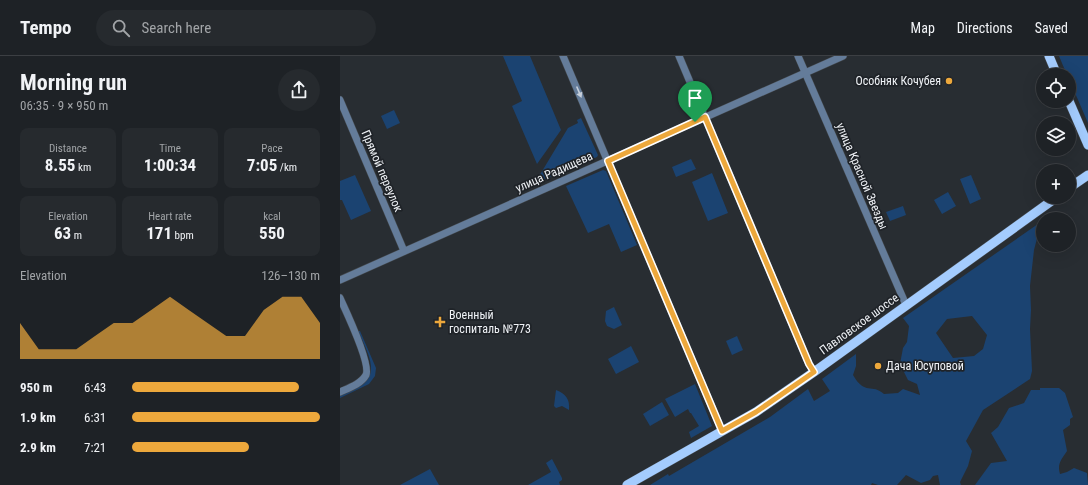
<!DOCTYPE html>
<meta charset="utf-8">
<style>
body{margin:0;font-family:"Roboto Condensed",sans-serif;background:#262a2e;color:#f1f3f6;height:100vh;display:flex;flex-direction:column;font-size:15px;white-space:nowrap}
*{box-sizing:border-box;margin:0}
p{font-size:13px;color:#a1a4a7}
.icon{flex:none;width:22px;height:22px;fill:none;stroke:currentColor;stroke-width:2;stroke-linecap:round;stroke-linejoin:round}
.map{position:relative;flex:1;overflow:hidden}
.details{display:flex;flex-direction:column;background:#1e2226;width:340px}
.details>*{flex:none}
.controls{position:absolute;left:696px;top:12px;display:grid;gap:8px}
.controls a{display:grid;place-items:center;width:40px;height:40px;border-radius:50%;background:#1e2226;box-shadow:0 4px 16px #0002,0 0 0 1px #3c3f43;font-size:20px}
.pin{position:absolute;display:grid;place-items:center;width:34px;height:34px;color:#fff;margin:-41px -17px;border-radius:50% 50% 50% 0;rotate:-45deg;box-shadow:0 0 4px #0007}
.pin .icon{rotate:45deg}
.round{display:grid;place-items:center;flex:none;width:42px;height:42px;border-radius:21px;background:#262a2e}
.head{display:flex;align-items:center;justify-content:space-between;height:68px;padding:0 20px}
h1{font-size:22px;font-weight:700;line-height:30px}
.stats{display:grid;grid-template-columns:repeat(3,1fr);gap:6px;height:68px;padding:4px 20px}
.stats div{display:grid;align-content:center;border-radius:8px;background:#262a2e;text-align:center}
.stats b{font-size:17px;font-weight:700}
.stats small{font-size:11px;font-weight:400}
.stats p{font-size:11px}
.chart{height:112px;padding:8px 20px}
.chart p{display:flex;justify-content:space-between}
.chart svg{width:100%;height:72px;margin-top:4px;fill:#eda83c;opacity:.7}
ul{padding:0 20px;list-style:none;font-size:13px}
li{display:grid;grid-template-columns:64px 48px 1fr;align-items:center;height:30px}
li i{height:10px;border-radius:5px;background:#eda83c}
header{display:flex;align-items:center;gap:24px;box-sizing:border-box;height:56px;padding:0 20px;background:#1e2226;border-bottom:1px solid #3c3f43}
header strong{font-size:19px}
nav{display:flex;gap:22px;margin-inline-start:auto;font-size:14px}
.search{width:280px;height:36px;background:#262a2e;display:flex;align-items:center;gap:10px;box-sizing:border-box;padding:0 14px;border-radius:22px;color:#a1a4a7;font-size:15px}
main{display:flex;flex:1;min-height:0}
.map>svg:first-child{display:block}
</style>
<header>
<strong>Tempo</strong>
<div class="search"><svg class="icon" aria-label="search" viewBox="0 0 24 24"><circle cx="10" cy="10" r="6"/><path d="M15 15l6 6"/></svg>Search here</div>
<nav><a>Map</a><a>Directions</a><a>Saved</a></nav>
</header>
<main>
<section class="details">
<div class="head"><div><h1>Morning run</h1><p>06:35 · 9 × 950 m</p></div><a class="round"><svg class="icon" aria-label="share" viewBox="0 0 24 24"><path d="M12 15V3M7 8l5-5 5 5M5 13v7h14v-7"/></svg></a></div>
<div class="stats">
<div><p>Distance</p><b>8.55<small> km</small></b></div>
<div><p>Time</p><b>1:00:34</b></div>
<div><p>Pace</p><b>7:05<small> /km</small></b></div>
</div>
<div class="stats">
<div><p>Elevation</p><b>63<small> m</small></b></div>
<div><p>Heart rate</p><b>171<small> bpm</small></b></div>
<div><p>kcal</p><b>550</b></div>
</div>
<div class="chart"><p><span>Elevation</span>126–130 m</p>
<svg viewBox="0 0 160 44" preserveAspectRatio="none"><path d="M0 44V22L10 38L20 38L30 38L40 30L50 22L60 22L70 14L80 6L90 14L100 22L110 30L120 30L130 14L140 6L150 6L160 22V44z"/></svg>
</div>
<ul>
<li><b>950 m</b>6:43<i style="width:89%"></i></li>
<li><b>1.9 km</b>6:31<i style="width:100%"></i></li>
<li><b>2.9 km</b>7:21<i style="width:62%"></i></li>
</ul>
</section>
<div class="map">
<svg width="748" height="429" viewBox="0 0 748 429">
<rect width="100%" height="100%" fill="#282d32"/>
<g fill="#1b4371" fill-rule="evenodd">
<polygon points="163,0 190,0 221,74 197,108 172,50 182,45"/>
<polygon points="719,0 748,0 748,67 729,23 729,19 727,19"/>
<polygon points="54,54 60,67 47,73 41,60"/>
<polygon points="241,62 258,99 257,101 195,127 228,72 238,67 237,64"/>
<polygon points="351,103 356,113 336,121 332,111"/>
<polygon points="263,114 266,115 297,189 281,196 269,168 248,177 226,130"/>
<polygon points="372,117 388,157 368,165 352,126"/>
<polygon points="15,119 31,155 11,164 2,144 0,144 0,125"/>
<polygon points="631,119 641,143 630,148 620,123"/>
<polygon points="608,136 616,150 602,158 594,144"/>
<polygon points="563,150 566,159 550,165 546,156"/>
<path d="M698,168L700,171L694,194L690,230L691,254L690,273L692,315L690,323L643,354L626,385L632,395L628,410L620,426L621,429H600L598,419L593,420L590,424L581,427L566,419L557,429H538L532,427L531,429H310L328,418L329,420L430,361L468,333L474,345L490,335L482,323L516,298V310L513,319C525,340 532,327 544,338L558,337L563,333L580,339L577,328L568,324L560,308L563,292L567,286L569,270L563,262ZM632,260L647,279L643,293L634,300L613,302L596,277L607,263Z"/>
<polygon points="274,251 282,269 274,273 267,270 265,265 266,255"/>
<path d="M18,275H20L36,312L35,320L29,328L0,342V340C7,336 16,333 23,328C41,315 24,290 18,275Z"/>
<polygon points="397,280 403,294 392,299 386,285"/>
<polygon points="291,290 299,306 276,318 268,303"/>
<polygon points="355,328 372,370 351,382 349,376 359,370 351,357 350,357 348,353 335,361 325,343"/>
<path d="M700,332H719L725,337L733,361L730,363V369L723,374L727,395C721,404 717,408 720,418L727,416L734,412L747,417L748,429H635L651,407L667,405L651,377L658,371L669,352L684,347L691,334H700Z"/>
<path d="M216,334C226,338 230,343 229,354L222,350L216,352L214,350Z"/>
<polygon points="322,346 329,359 310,370 303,358"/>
<polygon points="212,403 222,422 222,424 219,426 220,429 188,429 211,416 206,407"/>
<polygon points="90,413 99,429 60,429"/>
</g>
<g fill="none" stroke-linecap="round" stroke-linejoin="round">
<defs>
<g id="minor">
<polyline points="223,0 382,375"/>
<polyline points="339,0 469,308 474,316"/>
<polyline points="458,0 566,249"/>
<polyline points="0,44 64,195"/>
<polyline points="0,224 503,0"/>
<path d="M0,242C6,255 31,308 26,319C21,328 9,332 0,336"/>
</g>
<g id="major">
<polyline points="709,0 717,19"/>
<polyline points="729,45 748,89"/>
<polyline points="729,132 748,119"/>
<polyline points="287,429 416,356 474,316 717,141"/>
</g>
</defs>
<use href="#minor" stroke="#44494e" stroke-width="8"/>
<use href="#major" stroke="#44494e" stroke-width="10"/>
<use href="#minor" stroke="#647c9a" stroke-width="7"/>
<use href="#major" stroke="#a4ccfe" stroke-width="9"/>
</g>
<defs><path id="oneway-solid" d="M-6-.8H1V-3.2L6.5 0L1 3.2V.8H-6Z"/></defs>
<use fill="#c6cfdb" href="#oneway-solid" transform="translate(239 36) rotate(67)"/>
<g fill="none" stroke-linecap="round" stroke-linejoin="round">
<defs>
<polygon id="route" points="365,61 469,308 474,316 416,356 382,375 268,105"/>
</defs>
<use href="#route" stroke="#fff" stroke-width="8"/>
<use href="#route" stroke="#eda83c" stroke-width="5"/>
</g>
<g fill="#eda83c" stroke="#1f2328" stroke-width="1.5">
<circle cx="609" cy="25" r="4"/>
<path d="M98 260h4v4h4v4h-4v4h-4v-4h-4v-4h4z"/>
<circle cx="538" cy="310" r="4"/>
</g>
<g text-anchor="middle" stroke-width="3.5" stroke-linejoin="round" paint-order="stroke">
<g font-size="12" fill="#f0f3f7" stroke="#1f2328" text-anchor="start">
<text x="601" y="29" text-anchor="end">Особняк Кочубея</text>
<text x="109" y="263">Военный<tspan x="109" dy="14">госпиталь №773</tspan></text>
<text x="546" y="314">Дача Юсуповой</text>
</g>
<g font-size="12" fill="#f0f3f7" stroke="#1f2328">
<text transform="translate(42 115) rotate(67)" y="4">Прямой переулок</text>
<text transform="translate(214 116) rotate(-24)" y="4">улица Радищева</text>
<text transform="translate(522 120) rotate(67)" y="4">улица Красной Звезды</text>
<text transform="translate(519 268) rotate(-36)" y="4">Павловское шоссе</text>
</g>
</g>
</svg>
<div class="controls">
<a><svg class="icon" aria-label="locate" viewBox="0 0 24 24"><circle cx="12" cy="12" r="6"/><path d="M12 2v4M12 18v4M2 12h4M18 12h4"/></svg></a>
<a><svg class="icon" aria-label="layers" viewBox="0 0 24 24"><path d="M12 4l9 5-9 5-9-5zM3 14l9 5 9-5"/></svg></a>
<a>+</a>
<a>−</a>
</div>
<div class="pin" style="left:355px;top:66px;background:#1e9e55"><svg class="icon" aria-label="arrive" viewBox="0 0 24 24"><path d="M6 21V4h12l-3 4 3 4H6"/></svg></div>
</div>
</main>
